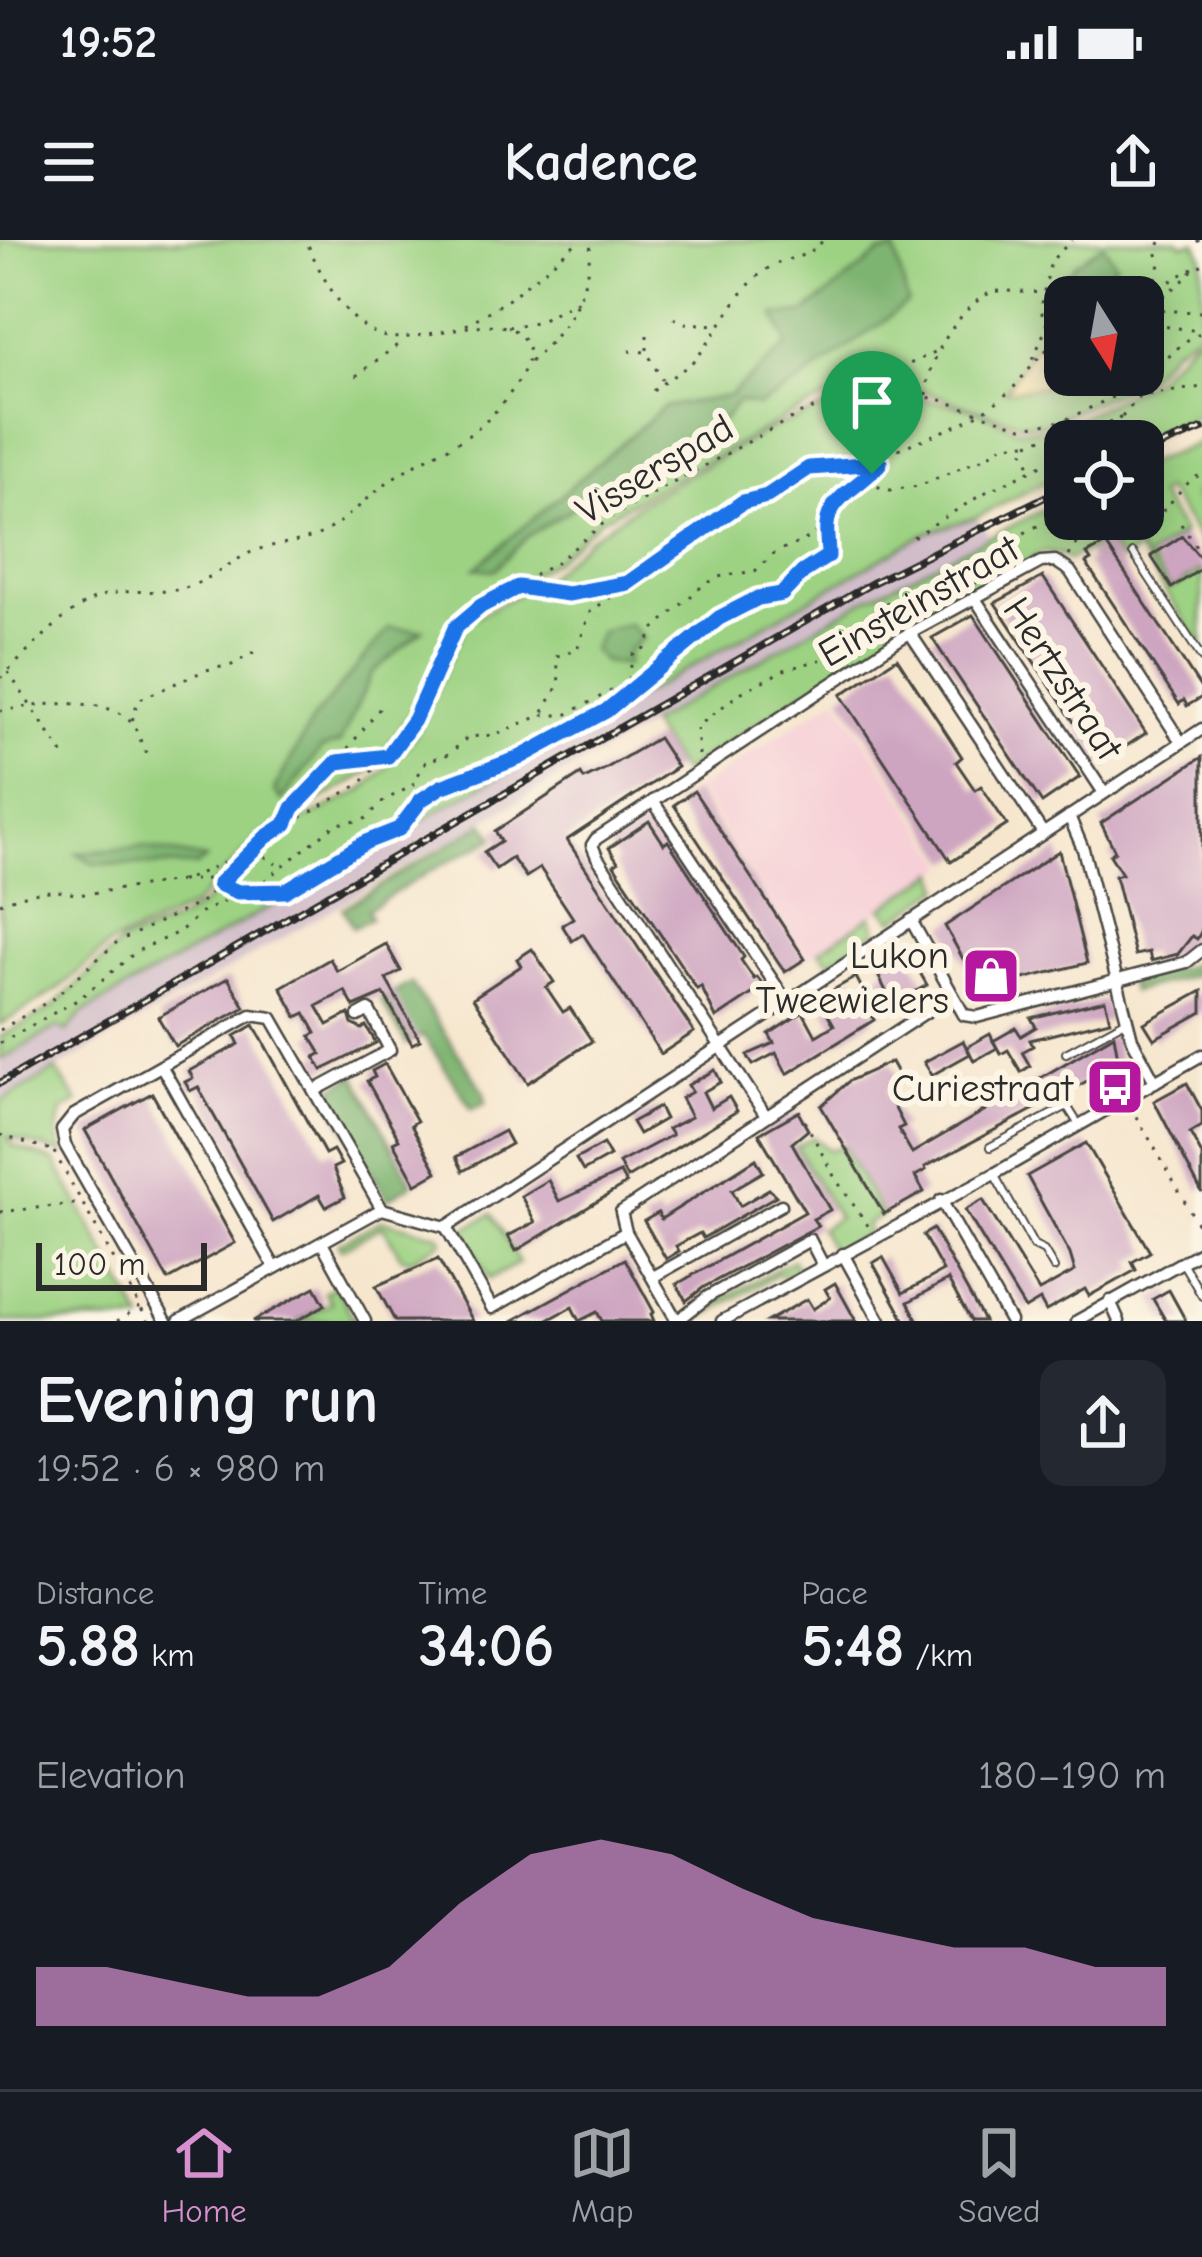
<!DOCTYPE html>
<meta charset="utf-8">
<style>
body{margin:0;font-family:"Comic Neue",sans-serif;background:#242831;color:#f1f3f6;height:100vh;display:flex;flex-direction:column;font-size:45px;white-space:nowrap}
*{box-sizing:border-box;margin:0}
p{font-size:39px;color:#9ea1a6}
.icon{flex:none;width:66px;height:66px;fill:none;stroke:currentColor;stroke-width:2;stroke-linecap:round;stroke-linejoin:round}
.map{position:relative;height:1081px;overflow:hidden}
.side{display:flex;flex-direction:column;background:#171b24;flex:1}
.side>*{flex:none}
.needle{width:78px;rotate:169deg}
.controls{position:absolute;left:1044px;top:36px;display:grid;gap:24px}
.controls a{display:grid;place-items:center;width:120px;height:120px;border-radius:24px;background:#171b24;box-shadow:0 6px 30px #0003;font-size:60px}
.scale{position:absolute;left:36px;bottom:30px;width:171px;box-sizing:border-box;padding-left:12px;border:6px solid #2b2b2b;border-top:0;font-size:33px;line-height:42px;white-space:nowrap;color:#2b2b2b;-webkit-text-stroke:9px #fcf5e5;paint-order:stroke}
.pin{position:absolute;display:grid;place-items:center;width:102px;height:102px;color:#fff;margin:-123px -51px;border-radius:50% 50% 50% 0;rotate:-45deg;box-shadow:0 0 12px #0007}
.pin .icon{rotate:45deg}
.round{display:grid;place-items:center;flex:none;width:126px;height:126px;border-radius:24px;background:#242831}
.overview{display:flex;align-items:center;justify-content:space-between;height:204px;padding:0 36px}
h1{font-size:66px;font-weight:700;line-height:90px}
.figures{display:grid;grid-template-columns:repeat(3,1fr);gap:18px;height:204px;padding:12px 36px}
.figures div{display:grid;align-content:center}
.figures b{font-size:60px;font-weight:700}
.figures small{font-size:33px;font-weight:400}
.figures p{font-size:33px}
.chart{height:336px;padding:24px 36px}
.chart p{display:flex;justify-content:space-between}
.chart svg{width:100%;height:216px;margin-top:12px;fill:#d690ce;opacity:.7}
.status{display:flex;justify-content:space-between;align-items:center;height:84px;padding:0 60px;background:#171b24;direction:ltr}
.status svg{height:33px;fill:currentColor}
header{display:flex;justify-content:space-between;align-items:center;height:156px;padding:0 36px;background:#171b24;font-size:54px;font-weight:700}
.dock{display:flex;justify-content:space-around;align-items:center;height:168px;border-top:3px solid #363941;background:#171b24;font-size:33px;color:#9ea1a6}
.dock a{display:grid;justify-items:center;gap:6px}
.dock .on{color:#d690ce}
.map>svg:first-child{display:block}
</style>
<div class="status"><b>19:52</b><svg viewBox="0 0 49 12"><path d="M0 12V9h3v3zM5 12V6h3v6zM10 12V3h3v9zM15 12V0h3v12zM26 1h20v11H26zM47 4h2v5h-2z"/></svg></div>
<header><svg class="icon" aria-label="menu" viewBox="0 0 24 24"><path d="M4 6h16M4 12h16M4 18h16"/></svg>Kadence<svg class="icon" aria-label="share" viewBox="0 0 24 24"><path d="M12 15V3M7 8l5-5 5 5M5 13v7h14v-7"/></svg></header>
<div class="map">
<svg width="1202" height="1081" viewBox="0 0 1202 1081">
<rect width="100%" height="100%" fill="#fcf5e5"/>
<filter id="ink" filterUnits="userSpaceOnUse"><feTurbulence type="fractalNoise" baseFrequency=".00833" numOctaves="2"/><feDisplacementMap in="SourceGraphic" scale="24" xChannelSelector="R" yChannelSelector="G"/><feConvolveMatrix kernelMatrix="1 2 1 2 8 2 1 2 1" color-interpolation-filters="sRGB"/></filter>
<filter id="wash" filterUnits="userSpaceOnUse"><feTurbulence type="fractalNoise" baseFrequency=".004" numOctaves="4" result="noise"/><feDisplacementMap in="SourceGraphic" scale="48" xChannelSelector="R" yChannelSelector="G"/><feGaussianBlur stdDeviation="2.7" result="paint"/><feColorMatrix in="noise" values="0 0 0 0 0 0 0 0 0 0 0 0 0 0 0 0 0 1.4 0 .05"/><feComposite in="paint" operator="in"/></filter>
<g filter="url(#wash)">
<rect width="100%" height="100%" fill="#f6e6ce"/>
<polygon fill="#f6cfd7" points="837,457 948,626 806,719 697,549"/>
<polygon fill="#d1bdc9" points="977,277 989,295 862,361 0,862 0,820 58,787 67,792 83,773 750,390 926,292"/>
<g fill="#9dd283" stroke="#647e57" stroke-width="3" fill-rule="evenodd">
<path d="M0,0H1178L1183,4L1196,2L1202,15V89L1172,109L1145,139L1045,184H1021L924,151H862L829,158L784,178L600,280L554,321L457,378L411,474L370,531L259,597L192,667L109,705L58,749L0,785ZM1065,57H1143V135H1065V107L1006,151L1038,101L1040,109L1065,105Z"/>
<polygon points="1202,95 1202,175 1136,201 1065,201 1065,232 977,277 926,293 83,773 66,792 58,787 0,820 0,797 52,768 121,703 179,680 200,667 263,604 284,589 363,550 405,509 417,492 467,381 541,342 587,300 644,261 768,190 847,159 904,154 975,170 1019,190 1057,189 1151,141 1192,100"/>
<polygon points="1202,202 1202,250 1194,255 1202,269 1202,304 1165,250 1158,255 1183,293 1148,317 1171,349 1202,330 1202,407 1138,310 1121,321 1106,301 1068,320 1060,314 1043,312 896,392 682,533 649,484 862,361 1065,259 1065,279 1143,279 1143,225"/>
<polygon points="937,632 942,648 894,680 882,668"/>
<polygon points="871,676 877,691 830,722 819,711"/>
<path d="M56,830L78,862L62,871C58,890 54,896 64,914L8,897L13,906L55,921L143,1081H0V862Z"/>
<polygon points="813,897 829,910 843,906 882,975 865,985 869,993 833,1013 820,989 838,978 796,907"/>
<polygon points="492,974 519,1023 489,1039 462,990"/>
<polygon points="382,980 440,995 443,1001 410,1020 401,1017 383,986 341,1009 338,1004"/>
<polygon points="793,1020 797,1028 781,1037 778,1034 695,1081 686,1079"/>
<polygon points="336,1046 355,1081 299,1081 331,1063 325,1052"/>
</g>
<g fill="#7eb471" stroke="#54704e" stroke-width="3">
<polygon points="1103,4 1116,25 1094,42 1067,35 1075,24"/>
<polygon points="895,11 908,63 799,143 758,166 738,161 716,189 632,231 528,296 494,330 475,328 664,167 729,156 788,105 775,75 805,73 880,13"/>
<polygon points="629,384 643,398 629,409 626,425 604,422 592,410 601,391"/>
<polygon points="389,388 423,390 372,433 340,503 321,509 282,560 274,550 313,479"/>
<polygon points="484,583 495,598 432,630 367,670 371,678 353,688 343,668"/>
<polygon points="141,607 206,619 197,626 94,624 77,613"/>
<polygon points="1202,717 1202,733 1132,752 1128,742 1192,725"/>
<polygon points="411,743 484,852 486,863 472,869 423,795 407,804 381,760"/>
<polygon points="355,835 412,944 388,959 325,853"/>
</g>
<polygon fill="#eeda9e" stroke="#8c8264" stroke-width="3" points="1039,99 1041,109 1065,105 1039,125 1057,126 1054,146 1005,151"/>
<g id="blocks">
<g fill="#cea5c1">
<polygon points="1182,296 1201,319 1202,328 1172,348 1151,316"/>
<polygon points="1106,304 1202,450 1202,457 1187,466 1184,460 1179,464 1086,323 1091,320 1087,314"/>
<polygon points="1043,337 1146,493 1101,523 995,363"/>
<polygon points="973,375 1080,537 1042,563 932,398"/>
<polygon points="897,418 962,517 956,522 975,550 981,546 1007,585 951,622 841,455"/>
<polygon points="658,498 677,527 567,600 694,792 661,814 583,694 572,701 562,685 573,678 540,628 526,637 512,618 496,629 484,612 501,601 495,591 581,534 584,539 605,529"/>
<polygon points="1202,517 1202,690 1197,699 1192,696 1178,714 1151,721 1149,712 1135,715 1115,636 1122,634 1110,615 1115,611 1101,583"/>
<polygon points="694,551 805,719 785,732 674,565"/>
<polygon points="649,581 664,604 668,601 744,717 741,720 754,739 757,737 764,746 716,778 701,746 697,749 614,625 618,622 609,608"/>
<polygon points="1059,611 1087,723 980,750 945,686"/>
<polygon points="386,704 401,731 386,739 420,800 412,804 384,754 354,767 345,751 317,766 328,785 349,774 352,784 362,789 366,786 376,803 322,830 315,817 321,814 310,796 316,793 305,773 297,777 281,747 330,719 337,731"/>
<polygon points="904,705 927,745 872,776 874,780 787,834 776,813 753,825 747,815 774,803 769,794 803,772 816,796 834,785 825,769 839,761 833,750 847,742 856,737 868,760 886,751 878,735 887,730 881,718"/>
<polygon points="532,709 554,742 546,747 563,772 570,768 592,801 528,843 473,758 521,726 517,719"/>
<polygon points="228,738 245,767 175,806 158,777"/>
<polygon points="1202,751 1202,772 1154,799 1144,783"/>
<polygon points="1105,760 1110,780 1030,800 1033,806 1022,812 1030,826 1021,832 1008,810 1001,814 993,801 1016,788 1021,796 1036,787 1031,778"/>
<polygon points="254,785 325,914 333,910 341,924 333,928 345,957 326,967 319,955 273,982 198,847 190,851 185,842 193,838 189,831 239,804 235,796"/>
<polygon points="990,794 997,808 974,821 967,807"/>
<polygon points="1114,795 1119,824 925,927 926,930 915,936 924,952 884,974 821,866 849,841 891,822 902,842 886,851 904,886 898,889 912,913"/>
<polygon points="963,801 970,814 932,835 924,822"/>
<polygon points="385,824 417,881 411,885 437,932 416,944 393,902 399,899 367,841 375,837 372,831"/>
<polygon points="715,830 721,842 703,852 711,868 729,857 737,871 627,938 619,923 672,895 668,889 691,877 681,858 692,852 688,845"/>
<polygon points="1187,843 1202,871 1202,886 1190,893 1202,915 1202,953 1154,861"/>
<polygon points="152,853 235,1003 168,1040 85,890"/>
<polygon points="659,867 665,879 639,894 632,882"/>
<polygon points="798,872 808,890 792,903 830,970 813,979 818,986 704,1047 686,1061 677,1044 805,972 759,894"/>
<polygon points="504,891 511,904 463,931 456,917"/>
<polygon points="1086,903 1150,1012 1132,1022 1136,1030 1089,1056 1085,1049 1046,1071 1040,1060 1025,1069 965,970 983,960 1039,1051 1075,1031 1070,1014 1027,936"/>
<polygon points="603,904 610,916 583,931 576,919"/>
<polygon points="756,919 763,932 732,950 740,966 769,949 776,956 703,998 700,993 676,1006 679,1011 666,1019 644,981 658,973 661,979"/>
<polygon points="620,933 626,944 516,1011 508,996 535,982 521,956 548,940 559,961"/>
<polygon points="933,989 973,1061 984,1081 971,1081 948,1040 908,1062 918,1081 905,1081 898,1068 873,1023 883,1017 903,1053 925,1041 943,1031 923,995"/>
<polygon points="438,1019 473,1081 395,1081 376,1046"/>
<polygon points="625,1019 654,1072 651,1074 654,1081 602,1081 597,1072 579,1081 572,1067 546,1081 512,1081"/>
<polygon points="835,1043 856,1081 768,1081 807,1059 813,1069 830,1058 825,1049"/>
<polygon points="315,1047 325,1065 296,1081 253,1081"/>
<polygon points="1169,1050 1186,1081 1166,1081 1153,1059"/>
</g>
</g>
</g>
<g filter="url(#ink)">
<use href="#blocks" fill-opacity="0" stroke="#494743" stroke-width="3"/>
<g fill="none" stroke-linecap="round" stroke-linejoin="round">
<defs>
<g id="lane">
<polyline points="1133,313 1202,418"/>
<polyline points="1066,813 1127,780"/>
<polyline points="990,907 1067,866 1079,885"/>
<polyline points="994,934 1034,1006 1044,1011 1054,1028"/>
<polyline points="1182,1022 1202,1056"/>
</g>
<g id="street">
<polyline points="974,357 1104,553"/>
<polyline points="910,393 1043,593"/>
<polyline points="653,561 787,762"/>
<polyline points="1069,576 1083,609 1132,799 1155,842"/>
<polyline points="911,680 964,775 977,777 1187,722 1202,710"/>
<polyline points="162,827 275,1028"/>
<polyline points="314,851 390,810 369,770 358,776"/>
<polyline points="766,876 597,617 592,605 596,599 901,398 1041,322 1055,321 1070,331 1181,502"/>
<polyline points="941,960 1010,1081"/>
<polyline points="446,987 492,1068 626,992 621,972 952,755"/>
<polyline points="626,992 677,1081 709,1056 810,1000 823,1025"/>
<polyline points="322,1003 365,1081"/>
<polyline points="843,1014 880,1081"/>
<polyline points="653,1037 781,965"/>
<polyline points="1110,1061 1119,1081"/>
<polyline points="166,1081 65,905 62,890 74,875 251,775 272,778 382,969"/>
<polyline points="179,1081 382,969 446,987 1202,489"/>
<polyline points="722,1081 994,934 1202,815"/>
<polyline points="1077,1081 1202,1011"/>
</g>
</defs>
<use href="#lane" stroke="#494743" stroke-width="10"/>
<use href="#street" stroke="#494743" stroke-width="15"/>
<g stroke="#494743" stroke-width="3" stroke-dasharray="3 9" stroke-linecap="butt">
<polyline points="1197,0 1202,5"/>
<path d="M1202,25L1194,27C1183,46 1163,53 1149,70L1202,72"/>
<polyline points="1130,57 1152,52 1160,24 1156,11 1161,0"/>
<polyline points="1152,67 1152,52 1193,28"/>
<polyline points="674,78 685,83 717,85"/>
<polyline points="466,85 509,59 580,0"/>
<polyline points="508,87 536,82 581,59"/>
<polyline points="1143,92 1162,86 1200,91"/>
<polyline points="647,110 647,91"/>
<polyline points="629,111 647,112 662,140"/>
<polyline points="1033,119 1047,86 1040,68 1051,21 1072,0"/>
<path d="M530,122C570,86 588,54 591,0"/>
<polyline points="356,136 404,100"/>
<path d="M653,151C667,138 686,130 697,117C721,90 736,50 767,29C787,15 808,21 823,0"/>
<polyline points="873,153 895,131 939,110"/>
<path d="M927,155C925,123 960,66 990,53C1004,47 1025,56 1046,51"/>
<polyline points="1122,177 1140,156 1202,147"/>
<polyline points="1028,203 1054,194 1079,195 1120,178 1088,201"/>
<polyline points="842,257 879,225"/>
<polyline points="1181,284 1202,316"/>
<polyline points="913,297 986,252 1065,214"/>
<path d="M1069,316C1085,283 1114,296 1144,284C1169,274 1177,245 1202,234"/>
<path d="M974,344C995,333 1000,319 1015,302C1035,278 1071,278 1096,290"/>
<polyline points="523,348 568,354 626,343"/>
<polyline points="8,432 67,520"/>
<path d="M0,438C30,412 61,372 99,357C125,347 155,355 181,349C207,343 230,321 254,311C277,302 302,304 324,292C348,279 368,257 389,241C416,221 449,210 476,190C493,177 535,129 528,108C512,56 414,112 376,94C343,79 319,32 306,0"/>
<path d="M0,471C37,465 101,454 131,481"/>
<path d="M543,472L559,444L557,416L577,410L590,372L743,262L767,256L809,228L880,223L887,213C931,196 977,182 1012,149C1026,135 1033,120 1049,108L1065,111"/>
<polyline points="146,513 132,481 138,460 206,430 232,425 254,412"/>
<path d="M699,515L697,487L740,453L784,430L841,414L861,398L862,381C894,343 928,370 966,349"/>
<polyline points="337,522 386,516"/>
<polyline points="287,582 293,568 337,522 384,463"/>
<polyline points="189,638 254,609 276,624"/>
<polyline points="181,641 208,639 236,651"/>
<polyline points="251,649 259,653 285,651 366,602 399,589 421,560 441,547 519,518 606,471 719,378 758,358 782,354 803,332 828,316 828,287"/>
<path d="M0,663C25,654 51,646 77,655L180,641"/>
<path d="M0,790L54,758L117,702L200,663L266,597L360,544L405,496L455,388L481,366L556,323L611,277L801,173L843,158L871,155L935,158L1022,187L1063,181L1135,146C1160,131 1174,104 1202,92"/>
<polyline points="0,803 79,759 137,711 179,692 201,673 264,641 336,584 364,580 385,560 412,546 426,521 449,514 468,497 494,495 542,475 566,475 628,442 633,415 646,407 654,389 701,347 718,337 755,331 777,311 802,302 827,285 841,259 872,245 890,250 919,246 988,216 1003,205 1027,203 1024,211 1032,231"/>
<polyline points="1131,866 1202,992"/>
<polyline points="799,870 835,938 871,990"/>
<polyline points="0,895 55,911"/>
<polyline points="54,912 148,1081"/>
<polyline points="0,972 82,963"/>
<polyline points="117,1081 141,1066"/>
</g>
<use href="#lane" stroke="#fff" stroke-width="6"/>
<use href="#street" stroke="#fff" stroke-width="10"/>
<defs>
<g id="rail">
<polyline points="1143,213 1202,189"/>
<polyline points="0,843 874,342 1065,247"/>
</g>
</defs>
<use href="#rail" stroke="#2b2b2b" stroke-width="8"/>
<use href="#rail" stroke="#fcf5e5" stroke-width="3" stroke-dasharray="9" stroke-linecap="butt"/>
</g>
</g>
<g fill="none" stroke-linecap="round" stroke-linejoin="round" filter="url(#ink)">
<defs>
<path id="route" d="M880,223C865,244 829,256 827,285C826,294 828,305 828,316L803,332L782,354L758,358L719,378L606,471L519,518L441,547L421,560L399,589L366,602L285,651L238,652L219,644L266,597L286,584L293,568L337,522L388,516L414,480L455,388L481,366L518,347L568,354L628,343L743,262L767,256L809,228Z"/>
</defs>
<use href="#route" stroke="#fff" stroke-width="24"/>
<use href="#route" stroke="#1a73e8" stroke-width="15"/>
</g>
<defs>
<symbol id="shop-square" viewBox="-11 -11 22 22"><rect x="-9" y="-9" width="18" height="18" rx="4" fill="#b5179e" stroke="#fcf5e5"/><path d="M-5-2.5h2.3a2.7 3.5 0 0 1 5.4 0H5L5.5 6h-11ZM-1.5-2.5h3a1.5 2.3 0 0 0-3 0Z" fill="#fff"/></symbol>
<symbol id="bus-square" viewBox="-11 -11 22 22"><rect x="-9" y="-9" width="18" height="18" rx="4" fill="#b5179e" stroke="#fcf5e5"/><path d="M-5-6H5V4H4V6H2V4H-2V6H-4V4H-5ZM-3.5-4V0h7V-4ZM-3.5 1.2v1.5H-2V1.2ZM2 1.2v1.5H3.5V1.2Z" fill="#fff"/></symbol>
</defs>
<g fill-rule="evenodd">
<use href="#shop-square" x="958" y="703" width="66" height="66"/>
<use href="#bus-square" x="1082" y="814" width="66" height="66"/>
</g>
<g text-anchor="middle" stroke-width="12" stroke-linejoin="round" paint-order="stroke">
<g font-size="39" fill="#2b2b2b" stroke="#fcf5e5">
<text transform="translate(654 228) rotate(-31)" y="14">Visserspad</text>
<text transform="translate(918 360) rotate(-30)" y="14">Einsteinstraat</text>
<text transform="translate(1064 438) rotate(57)" y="14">Hertzstraat</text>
</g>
<g font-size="39" fill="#2b2b2b" stroke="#fcf5e5" text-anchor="end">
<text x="949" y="728">Lukon<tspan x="949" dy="45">Tweewielers</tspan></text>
<text x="1073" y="861">Curiestraat</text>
</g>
</g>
</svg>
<div class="controls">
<a><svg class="needle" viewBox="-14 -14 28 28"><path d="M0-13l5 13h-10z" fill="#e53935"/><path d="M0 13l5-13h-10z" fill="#9ea1a6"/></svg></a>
<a><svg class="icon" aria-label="locate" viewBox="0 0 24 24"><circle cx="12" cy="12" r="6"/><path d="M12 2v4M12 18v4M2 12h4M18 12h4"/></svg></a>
</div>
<div class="scale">100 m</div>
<div class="pin" style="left:872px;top:234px;background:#1e9e55"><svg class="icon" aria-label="arrive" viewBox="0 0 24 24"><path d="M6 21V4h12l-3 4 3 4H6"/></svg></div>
</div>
<section class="side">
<div class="overview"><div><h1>Evening run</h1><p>19:52 · 6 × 980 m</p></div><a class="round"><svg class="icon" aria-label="share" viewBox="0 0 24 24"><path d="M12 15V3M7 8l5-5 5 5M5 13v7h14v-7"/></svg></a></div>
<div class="figures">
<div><p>Distance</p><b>5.88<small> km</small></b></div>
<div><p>Time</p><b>34:06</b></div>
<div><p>Pace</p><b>5:48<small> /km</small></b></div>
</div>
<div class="chart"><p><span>Elevation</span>180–190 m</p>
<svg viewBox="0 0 160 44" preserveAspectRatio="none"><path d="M0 44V32L10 32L20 35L30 38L40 38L50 32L60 19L70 9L80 6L90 9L100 16L110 22L120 25L130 28L140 28L150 32L160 32V44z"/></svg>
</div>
</section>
<nav class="dock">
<a class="on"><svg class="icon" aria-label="home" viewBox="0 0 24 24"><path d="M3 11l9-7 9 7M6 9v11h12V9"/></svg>Home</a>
<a><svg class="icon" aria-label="map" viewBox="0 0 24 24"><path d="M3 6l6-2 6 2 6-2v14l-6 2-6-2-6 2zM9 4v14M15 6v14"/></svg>Map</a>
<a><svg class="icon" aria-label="saved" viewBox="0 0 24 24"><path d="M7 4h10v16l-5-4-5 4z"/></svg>Saved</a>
</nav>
